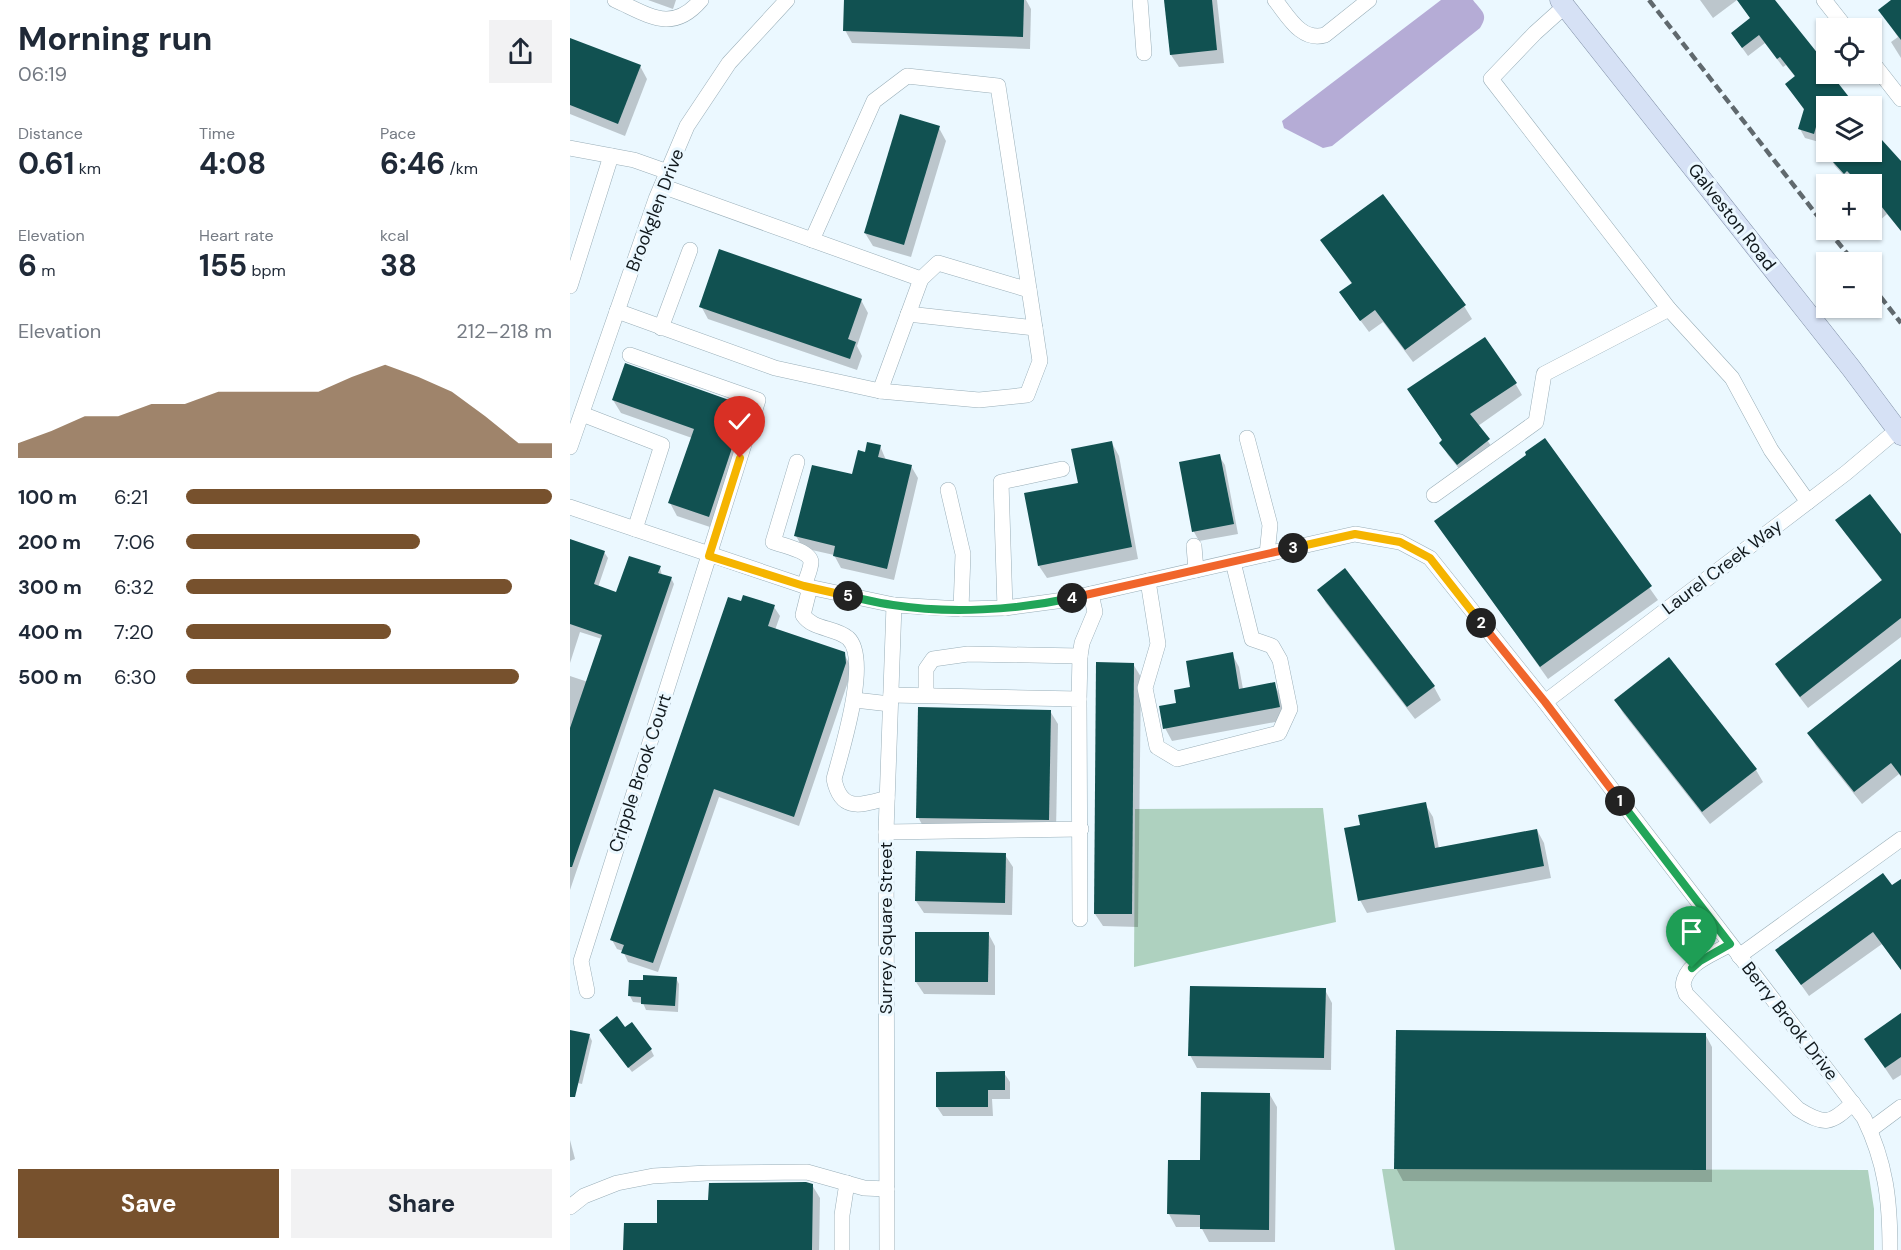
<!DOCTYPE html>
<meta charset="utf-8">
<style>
body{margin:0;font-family:"DM Sans",sans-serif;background:#f2f2f3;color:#1f2937;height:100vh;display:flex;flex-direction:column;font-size:22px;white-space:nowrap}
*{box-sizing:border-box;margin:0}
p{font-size:20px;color:#747a83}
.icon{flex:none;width:33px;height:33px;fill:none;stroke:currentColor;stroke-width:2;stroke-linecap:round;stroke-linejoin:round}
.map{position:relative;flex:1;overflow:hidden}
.details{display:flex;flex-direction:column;background:#fff;width:570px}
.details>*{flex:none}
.buttons{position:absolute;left:1246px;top:18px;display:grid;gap:12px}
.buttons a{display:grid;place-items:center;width:66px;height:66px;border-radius:0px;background:#fff;box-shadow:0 2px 4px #0004;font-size:30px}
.pin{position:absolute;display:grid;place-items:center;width:51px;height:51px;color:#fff;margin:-62px -26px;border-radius:50% 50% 50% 0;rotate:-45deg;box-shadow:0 0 6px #0007}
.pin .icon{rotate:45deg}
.km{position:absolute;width:30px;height:30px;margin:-15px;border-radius:50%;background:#222;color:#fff;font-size:16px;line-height:30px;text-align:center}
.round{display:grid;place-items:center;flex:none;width:63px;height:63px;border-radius:0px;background:#f2f2f3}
.headline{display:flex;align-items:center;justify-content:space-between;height:102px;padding:0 18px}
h1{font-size:33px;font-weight:700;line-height:45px}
.figures{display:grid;grid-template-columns:repeat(3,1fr);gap:9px;height:102px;padding:6px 18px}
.figures div{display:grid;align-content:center}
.figures b{font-size:30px;font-weight:700}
.figures small{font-size:16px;font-weight:400}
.figures p{font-size:16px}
.chart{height:168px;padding:12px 18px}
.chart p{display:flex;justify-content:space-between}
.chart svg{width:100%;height:108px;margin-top:6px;fill:#77512d;opacity:.7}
.button{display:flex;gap:12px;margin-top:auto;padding:12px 18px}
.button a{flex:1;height:69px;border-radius:0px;background:#77512d;color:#fff;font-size:24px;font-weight:700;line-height:69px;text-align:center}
.button a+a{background:#f2f2f3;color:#1f2937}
ul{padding:0 18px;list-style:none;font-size:20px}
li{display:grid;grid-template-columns:96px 72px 1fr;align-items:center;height:45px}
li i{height:15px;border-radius:8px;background:#77512d}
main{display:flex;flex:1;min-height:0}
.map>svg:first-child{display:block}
</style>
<main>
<section class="details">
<div class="headline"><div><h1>Morning run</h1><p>06:19</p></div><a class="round"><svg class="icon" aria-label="share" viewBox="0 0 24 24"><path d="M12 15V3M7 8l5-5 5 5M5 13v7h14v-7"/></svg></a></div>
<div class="figures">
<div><p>Distance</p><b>0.61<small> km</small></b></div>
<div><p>Time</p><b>4:08</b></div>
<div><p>Pace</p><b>6:46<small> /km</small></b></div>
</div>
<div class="figures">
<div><p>Elevation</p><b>6<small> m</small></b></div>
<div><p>Heart rate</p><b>155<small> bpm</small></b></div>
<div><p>kcal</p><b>38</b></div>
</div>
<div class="chart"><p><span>Elevation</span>212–218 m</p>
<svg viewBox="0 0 160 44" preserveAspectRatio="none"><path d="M0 44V38L10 33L20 27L30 27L40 22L50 22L60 17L70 17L80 17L90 17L100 11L110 6L120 11L130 17L140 27L150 38L160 38V44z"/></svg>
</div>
<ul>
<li><b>100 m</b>6:21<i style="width:100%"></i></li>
<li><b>200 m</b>7:06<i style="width:64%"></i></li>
<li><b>300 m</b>6:32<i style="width:89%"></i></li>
<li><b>400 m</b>7:20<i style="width:56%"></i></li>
<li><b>500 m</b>6:30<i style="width:91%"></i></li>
</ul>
<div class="button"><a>Save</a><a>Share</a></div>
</section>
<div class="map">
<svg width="1331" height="1250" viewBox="0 0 1331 1250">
<rect width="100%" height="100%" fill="#ebf8ff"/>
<g fill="#aed1bf">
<polygon points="753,808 766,922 564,967 565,809"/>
<polygon points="812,1169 1298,1170 1304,1209 1304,1250 825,1250"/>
</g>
<path fill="#b5acd6" d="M871,0H903C912,12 919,14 910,28L762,146L753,148L714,128L712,121Z"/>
<g fill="#0003">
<polygon points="78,0 106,0 103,9"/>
<polygon points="276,0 456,0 461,9 460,49 282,43 275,30"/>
<polygon points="596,0 647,0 654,63 609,67 601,55"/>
<polygon points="1130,0 1201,0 1257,68 1257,74 1261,74 1263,76 1268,85 1284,106 1257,106 1257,115 1249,142 1235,138 1230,129 1235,111 1217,85 1226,78 1216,65 1213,67 1195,43 1178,56 1168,42 1181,19 1167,0 1143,18"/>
<polygon points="1323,0 1331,0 1331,58 1321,42 1328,37 1310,10"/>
<polygon points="0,39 70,66 77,79 55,136 0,114"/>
<polygon points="369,128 376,141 341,257 303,246 295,233"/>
<polygon points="1302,131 1331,169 1331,231 1317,214 1308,222 1302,219 1302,184 1288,184 1283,179 1280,182 1265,166 1260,157 1266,152 1302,152"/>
<polygon points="752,241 894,306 902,319 843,362 813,322 799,332 779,305 782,284"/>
<polygon points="291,300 298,313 287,346 292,356 287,370 138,319 131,306"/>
<polygon points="945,383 952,395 908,426 925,452 895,476 878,455 871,443 873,441 846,402"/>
<polygon points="43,400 175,407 182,420 146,529 107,516 100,503 122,438 51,413"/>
<polygon points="975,440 1088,600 978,679 866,521 958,455"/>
<polygon points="542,443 549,456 568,559 477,578 469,566 509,484"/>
<polygon points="310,446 316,460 341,466 348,478 324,580 271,568 264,555 233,548 226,536 283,476 296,453"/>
<polygon points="649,456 655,465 668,534 629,541 624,532 610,463"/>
<polygon points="1267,521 1331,536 1331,637 1238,708 1214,677 1206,664 1313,582 1275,533"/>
<polygon points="0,540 34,552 38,558 28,587 47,594 90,568 92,575 101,578 104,584 0,890 0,676 18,682 32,639 10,632 0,663"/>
<polygon points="775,571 864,687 871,700 845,719 756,603 749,590"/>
<polygon points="172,603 204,607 210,616 205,630 274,654 279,663 281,673 229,826 149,797 88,972 58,962 53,951 47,949 42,940"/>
<polygon points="662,654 669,667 673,689 704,684 711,697 716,720 602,741 595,728 608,704"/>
<polygon points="1331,661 1331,777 1329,774 1292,804 1246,746 1239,734"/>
<polygon points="563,664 571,677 568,927 533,926 525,914"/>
<polygon points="1046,701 1186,770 1193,782 1140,824 1053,713"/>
<polygon points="480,711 488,724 486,832 355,830 348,817"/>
<polygon points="855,804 863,817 869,849 967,830 974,843 981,878 797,913 790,900 792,826"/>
<polygon points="435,855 443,867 442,915 354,913 346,901"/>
<polygon points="1331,881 1331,970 1312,944 1239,996 1207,951"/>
<polygon points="418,933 425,946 425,995 354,994 346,982"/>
<polygon points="106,978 109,984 108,1012 76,1010 73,1003 63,1002 60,996"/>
<polygon points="755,990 762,1003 761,1070 627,1068 620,1055"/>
<polygon points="1331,1015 1331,1075 1323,1080 1296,1040"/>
<polygon points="0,1031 19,1035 22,1041 12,1084 0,1081"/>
<polygon points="1135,1034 1142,1047 1142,1182 833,1181 826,1168"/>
<polygon points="34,1036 81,1050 84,1056 62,1072"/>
<polygon points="434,1073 440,1082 440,1099 422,1099 423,1116 373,1116 367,1107"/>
<polygon points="700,1095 707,1107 705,1242 639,1242 631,1227 606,1227 599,1214 632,1162"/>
<polygon points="0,1140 5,1159 0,1161"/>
<polygon points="242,1185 250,1198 249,1250 55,1250 89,1225 140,1202"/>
</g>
<g fill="#115151">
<polygon points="274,0 454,0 453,37 273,31"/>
<polygon points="594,0 642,0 647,50 600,55"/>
<polygon points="1167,0 1205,0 1257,65 1257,74 1261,74 1286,106 1252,106 1244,134 1228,129 1234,109 1215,84 1225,76 1210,57 1207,59 1189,35 1172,48 1161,33 1180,18"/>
<polygon points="1321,0 1331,0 1331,40 1308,10"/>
<polygon points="0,38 71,65 48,124 0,105"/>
<polygon points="330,114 370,126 334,245 294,233"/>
<polygon points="1302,129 1331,161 1331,231 1311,206 1302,215 1302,184 1290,184 1277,171 1274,174 1254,152 1302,152"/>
<polygon points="813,194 896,305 835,350 805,310 790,321 769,292 782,283 750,240"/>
<polygon points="149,249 292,299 278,339 286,342 280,359 129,307"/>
<polygon points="915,337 947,383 900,414 920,439 887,465 869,443 872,440 837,389"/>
<polygon points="55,363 176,406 139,517 98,503 124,429 42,400"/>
<polygon points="975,438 1082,586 970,667 864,521 956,455 955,452"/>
<polygon points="542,441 562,547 468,566 454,493 508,483 501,449"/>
<polygon points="297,442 311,445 308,457 342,465 317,569 263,556 265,546 224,536 242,465 282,474 288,450 295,452"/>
<polygon points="650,454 664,524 622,532 609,462"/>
<polygon points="1300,494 1331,534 1331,618 1230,697 1205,664 1312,580 1265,520"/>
<polygon points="0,539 35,551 24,584 46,592 59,556 91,566 88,573 102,577 2,867 0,867 0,728 32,635 0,624"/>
<polygon points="775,568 865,686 837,707 747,590"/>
<polygon points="173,595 205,605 198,626 275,652 276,663 224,817 144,789 83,963 51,953 54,945 40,940 158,597 171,601"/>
<polygon points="663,652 669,689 705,682 710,707 593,729 589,706 606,703 604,690 620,687 616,661"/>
<polygon points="1099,657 1187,769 1132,812 1044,700"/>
<polygon points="1331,659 1331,776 1321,763 1284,792 1237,733"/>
<polygon points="526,662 564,663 562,914 524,914"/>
<polygon points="348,707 481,710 479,820 346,818"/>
<polygon points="856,802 865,848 967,829 974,866 788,901 774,828 790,825 788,815"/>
<polygon points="346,851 436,853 435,903 345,901"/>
<polygon points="1313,873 1322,885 1331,879 1331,970 1303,932 1231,985 1205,950"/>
<polygon points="345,932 419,932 418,982 345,982"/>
<polygon points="73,975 107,977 105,1006 71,1004 71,997 58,996 59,980 73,980"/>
<polygon points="620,986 756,988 754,1058 618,1056"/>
<polygon points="1331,1013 1331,1057 1315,1068 1294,1039"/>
<polygon points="47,1016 55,1027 62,1022 82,1049 58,1068 29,1030"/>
<polygon points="0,1030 20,1034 5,1097 0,1097"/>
<polygon points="826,1030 1136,1033 1136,1170 824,1169"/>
<polygon points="435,1071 435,1090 418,1090 418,1107 366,1107 366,1072"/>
<polygon points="631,1092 700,1093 699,1230 630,1229 630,1215 597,1214 598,1160 630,1160"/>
<polygon points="236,1182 243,1184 242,1250 53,1250 54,1223 87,1223 87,1200 138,1200 139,1183"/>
</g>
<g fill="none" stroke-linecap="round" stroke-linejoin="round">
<defs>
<g id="minor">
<path d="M45,0C79,15 102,34 131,0"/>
<polyline points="570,0 574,53"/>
<path d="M705,0C718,16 731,42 755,35L799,0"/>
<polyline points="1254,0 1276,28"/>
<polyline points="995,6 965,33 921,79 1099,309 1162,378 1201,450 1238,502"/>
<polyline points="1302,62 1331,99"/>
<polyline points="0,148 64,160 98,172"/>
<polyline points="242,240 304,101 337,76 428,86 470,361 457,395 409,400 310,391"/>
<polyline points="351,279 368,263 459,290"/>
<polyline points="0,286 41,156"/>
<polyline points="47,311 205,368 310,391 351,279 92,186"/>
<polyline points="338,314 465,328"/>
<polyline points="91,328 120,250"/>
<polyline points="12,414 92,445 65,529"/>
<polyline points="677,438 700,525 697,554"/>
<polyline points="0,447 86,199 117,126 159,63 217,0"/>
<path d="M227,462L203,542C212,545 240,551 241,562C241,569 236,579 234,586"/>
<polyline points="378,490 393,554 391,609"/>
<polyline points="864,495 966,422 974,374 1099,309"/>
<path d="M0,507L234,586L324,605L391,609L435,608L494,600L785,534L830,542L860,558L975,702L1294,1118C1316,1163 1320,1201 1320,1250"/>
<polyline points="624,546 626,570"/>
<polyline points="578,581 588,644 575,688 587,747 607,759 709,733 720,709 710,660 702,646 682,639 663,562"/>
<path d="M240,587L233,615C243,630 265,627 278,638C301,659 271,752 264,779C271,813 291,805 317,798"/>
<polyline points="435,608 431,482 492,469"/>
<polyline points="321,695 509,699 510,919"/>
<polyline points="356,695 356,669 363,659 398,654 510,656"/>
<polyline points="509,699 510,656 512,643 525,612 521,594"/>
<polyline points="285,700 320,704"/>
<polyline points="975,702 1276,473 1327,430"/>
<polyline points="316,832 511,829"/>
<path d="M1160,944C1143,955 1116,962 1113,985L1116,994L1228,1109C1255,1126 1261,1124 1283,1103"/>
<polyline points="1169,956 1331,839"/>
<polyline points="17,991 11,961 188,400 60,355"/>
<polyline points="1300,1130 1331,1107"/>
<polyline points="0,1207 14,1196 47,1183 83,1176 137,1173 237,1172 294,1188 317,1189"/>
<polyline points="272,1250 272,1215 277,1183"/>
<polyline points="317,1250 316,832 324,605"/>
</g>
<polyline id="major" points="990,0 1281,368 1331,435"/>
</defs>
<use href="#minor" stroke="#99aeb8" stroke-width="16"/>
<use href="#major" stroke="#7f8ea5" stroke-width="21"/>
<use href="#minor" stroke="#fff" stroke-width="15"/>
<use href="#major" stroke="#d6e1f5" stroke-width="20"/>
<g stroke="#60696e" stroke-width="4.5" stroke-dasharray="9 4.5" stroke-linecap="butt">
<polyline points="1079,0 1257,228"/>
<polyline points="1258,230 1284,262"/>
<polyline points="1302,286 1331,323"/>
</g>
</g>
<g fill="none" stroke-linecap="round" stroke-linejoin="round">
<defs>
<polyline id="split-1" points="1050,801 1160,944 1130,961 1122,968"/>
<polyline id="split-2" points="911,623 975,702 1050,801"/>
<polyline id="split-3" points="723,548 785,534 830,542 860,558 911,623"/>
<polyline id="split-4" points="502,598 723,548"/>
<path id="split-5" d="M278,596C293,599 308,603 323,605C380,614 446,610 502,598"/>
<polyline id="split-6" points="170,458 139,556 234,586 278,596"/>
</defs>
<use href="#split-1" stroke="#fff" stroke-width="12"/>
<use href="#split-2" stroke="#fff" stroke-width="12"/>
<use href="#split-3" stroke="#fff" stroke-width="12"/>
<use href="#split-4" stroke="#fff" stroke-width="12"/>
<use href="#split-5" stroke="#fff" stroke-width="12"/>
<use href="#split-6" stroke="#fff" stroke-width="12"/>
<use href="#split-1" stroke="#22a559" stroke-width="8"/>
<use href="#split-2" stroke="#f0652b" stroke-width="8"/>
<use href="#split-3" stroke="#f5b400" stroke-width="8"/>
<use href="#split-4" stroke="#f0652b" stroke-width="8"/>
<use href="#split-5" stroke="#22a559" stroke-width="8"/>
<use href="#split-6" stroke="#f5b400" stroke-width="8"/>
</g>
<g text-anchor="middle" stroke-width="6" stroke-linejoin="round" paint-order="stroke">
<g font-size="18" fill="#11191d" stroke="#ebf8ff">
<text transform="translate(85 210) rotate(-69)" y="6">Brookglen Drive</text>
<text transform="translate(1162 217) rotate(52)" y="6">Galveston Road</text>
<text transform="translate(1152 567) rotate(-37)" y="6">Laurel Creek Way</text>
<text transform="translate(70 773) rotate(-72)" y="6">Cripple Brook Court</text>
<text transform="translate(316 928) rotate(-90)" y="6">Surrey Square Street</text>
<text transform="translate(1220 1021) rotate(52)" y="6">Berry Brook Drive</text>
</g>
</g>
</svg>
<div class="buttons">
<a><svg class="icon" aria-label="locate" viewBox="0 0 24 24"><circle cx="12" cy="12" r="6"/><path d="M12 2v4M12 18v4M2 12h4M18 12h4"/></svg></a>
<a><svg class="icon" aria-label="layers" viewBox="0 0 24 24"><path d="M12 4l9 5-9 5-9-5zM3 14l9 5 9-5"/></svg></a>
<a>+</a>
<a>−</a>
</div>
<div class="pin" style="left:1122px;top:968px;background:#1e9e55"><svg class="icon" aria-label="arrive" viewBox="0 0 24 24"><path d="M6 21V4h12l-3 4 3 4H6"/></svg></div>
<div class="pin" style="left:170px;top:458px;background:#d93025"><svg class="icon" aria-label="check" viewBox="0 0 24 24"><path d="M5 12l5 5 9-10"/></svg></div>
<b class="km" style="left:1050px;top:801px">1</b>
<b class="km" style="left:911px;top:623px">2</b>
<b class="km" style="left:723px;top:548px">3</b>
<b class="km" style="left:502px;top:598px">4</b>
<b class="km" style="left:278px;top:596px">5</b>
</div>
</main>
